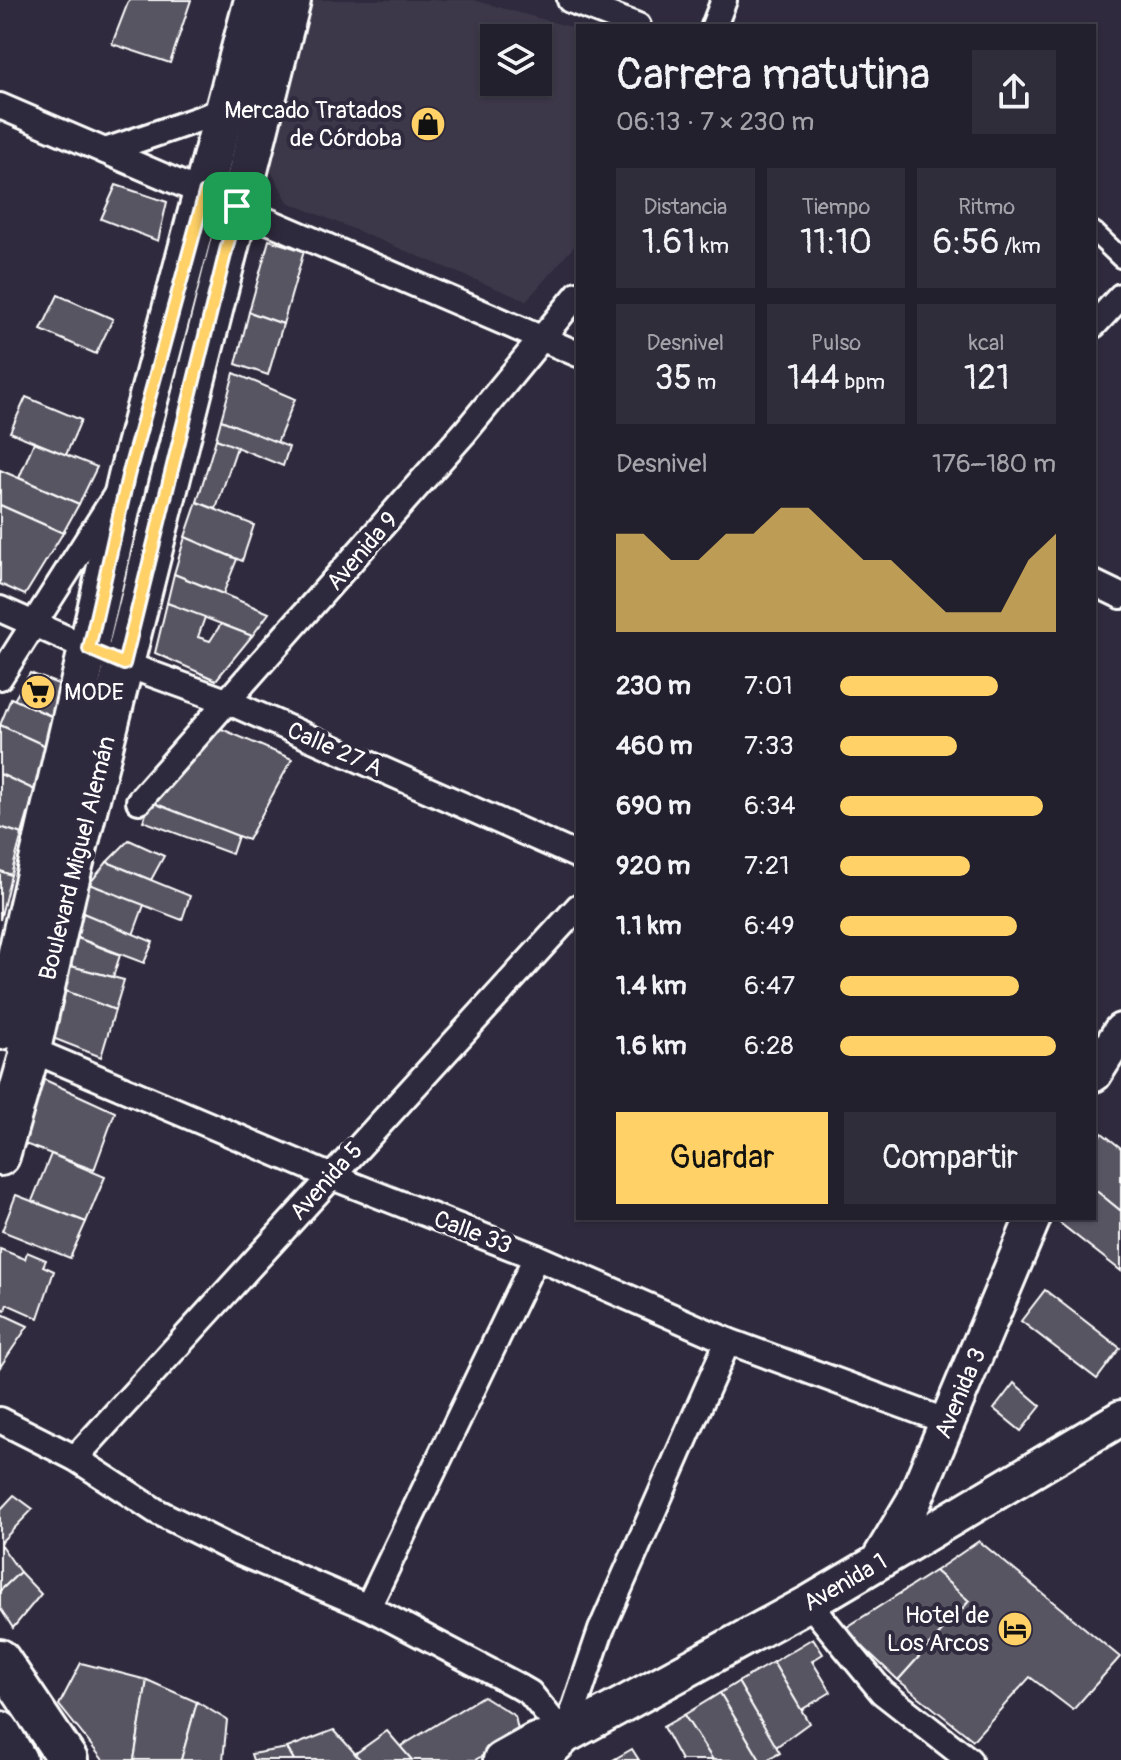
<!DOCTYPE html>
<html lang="es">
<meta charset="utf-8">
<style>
body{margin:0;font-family:Pangolin,sans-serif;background:#2f2d3a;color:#f1f3f6;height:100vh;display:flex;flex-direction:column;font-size:30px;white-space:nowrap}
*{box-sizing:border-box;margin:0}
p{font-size:26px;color:#a3a3aa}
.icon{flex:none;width:44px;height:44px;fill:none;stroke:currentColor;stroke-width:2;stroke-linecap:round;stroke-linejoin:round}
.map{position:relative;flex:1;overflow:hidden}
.details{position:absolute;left:576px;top:24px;width:520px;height:1196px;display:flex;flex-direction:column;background:#23202e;border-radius:0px;box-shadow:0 2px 6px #0004,0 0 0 2px #403e4a}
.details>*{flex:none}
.tools{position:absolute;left:480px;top:24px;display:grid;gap:16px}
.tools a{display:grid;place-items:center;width:72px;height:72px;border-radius:0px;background:#23202e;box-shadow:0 2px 6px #0004,0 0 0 2px #403e4a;font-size:40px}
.pin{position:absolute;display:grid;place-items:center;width:68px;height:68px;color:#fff;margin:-34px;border-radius:16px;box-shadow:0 4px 12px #0006}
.round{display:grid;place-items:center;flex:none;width:84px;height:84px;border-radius:0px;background:#2f2d3a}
.summary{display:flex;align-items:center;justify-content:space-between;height:136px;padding:0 40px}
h1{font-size:44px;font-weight:600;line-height:60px}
.stats{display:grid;grid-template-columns:repeat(3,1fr);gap:12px;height:136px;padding:8px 40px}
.stats div{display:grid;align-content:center;border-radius:0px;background:#2f2d3a;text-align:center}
.stats b{font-size:34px;font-weight:600}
.stats small{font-size:22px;font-weight:400}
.stats p{font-size:22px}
.chart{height:224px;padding:16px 40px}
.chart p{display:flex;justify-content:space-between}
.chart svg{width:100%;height:144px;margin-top:8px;fill:#ffd166;opacity:.7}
.action{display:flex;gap:16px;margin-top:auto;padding:16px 40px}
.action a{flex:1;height:92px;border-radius:0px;background:#ffd166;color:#111;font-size:32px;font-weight:600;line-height:92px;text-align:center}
.action a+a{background:#2f2d3a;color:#f1f3f6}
ul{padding:0 40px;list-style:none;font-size:26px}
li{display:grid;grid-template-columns:128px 96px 1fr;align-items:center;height:60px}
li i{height:20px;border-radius:10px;background:#ffd166}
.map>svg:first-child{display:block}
</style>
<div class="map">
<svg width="1121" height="1760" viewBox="0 0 1121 1760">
<rect width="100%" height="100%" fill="#2f2a3d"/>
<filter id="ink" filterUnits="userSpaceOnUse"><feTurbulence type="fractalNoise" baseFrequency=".0125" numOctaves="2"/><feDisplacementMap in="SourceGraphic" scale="16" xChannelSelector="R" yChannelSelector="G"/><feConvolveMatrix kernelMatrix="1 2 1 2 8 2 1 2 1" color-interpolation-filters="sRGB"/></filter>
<g filter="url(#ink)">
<path fill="#3c3749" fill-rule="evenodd" d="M309,0H473L578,29V242L526,301L288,202L268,166ZM494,38H538V82H494Z"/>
<g fill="#595564" stroke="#fff" stroke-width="2">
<polygon points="129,0 191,0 170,63 112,44"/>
<polygon points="116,185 167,202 158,241 101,219"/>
<polygon points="269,240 304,251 283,324 249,312"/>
<polygon points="58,295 113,319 96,354 41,330"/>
<polygon points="249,312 283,324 268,375 236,364"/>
<polygon points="234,373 295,399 277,443 221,420"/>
<polygon points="26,397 81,420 66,455 10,432"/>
<polygon points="221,420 289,447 283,466 216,439"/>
<polygon points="216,439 237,447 216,509 197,502"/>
<polygon points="34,442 97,467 79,504 19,478"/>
<polygon points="0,470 79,504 63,533 0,505"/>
<polygon points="197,502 254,525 242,561 185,537"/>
<polygon points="0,505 63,533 25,595 0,584"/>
<polygon points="185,537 237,559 223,594 174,574"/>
<polygon points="174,574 223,594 269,613 252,636 167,603"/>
<polygon points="167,603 205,617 198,637 210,641 221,624 252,636 216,680 155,653"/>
<polygon points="30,673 61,685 52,716 14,700"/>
<polygon points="11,698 55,718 48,747 0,725"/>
<polygon points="0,725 48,747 35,790 0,774"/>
<polygon points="217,727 292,759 248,840 151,802"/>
<polygon points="0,774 35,790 22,834 0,827"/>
<polygon points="151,802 238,836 232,854 143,821"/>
<polygon points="0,827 22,834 11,875 0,871"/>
<polygon points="129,840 164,856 151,880 107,862"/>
<polygon points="107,862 190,896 182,920 89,884"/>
<polygon points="0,871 11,875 0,920"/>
<polygon points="89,884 144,905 133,935 78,911"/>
<polygon points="78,911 153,942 144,963 67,934"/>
<polygon points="67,934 120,955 113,977 59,963"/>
<polygon points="59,963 124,980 115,1010 58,988"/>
<polygon points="58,988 115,1010 101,1057 45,1035"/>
<polygon points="43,1079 115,1112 94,1170 22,1143"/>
<polygon points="1102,1133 1121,1148 1121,1211 1094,1189 1094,1145"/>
<polygon points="51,1154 105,1177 86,1222 32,1201"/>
<polygon points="1094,1189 1121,1211 1121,1271 1056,1220 1094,1218"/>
<polygon points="16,1195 86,1222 70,1258 2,1231"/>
<polygon points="0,1249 25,1259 27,1252 46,1260 43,1266 54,1271 38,1318 7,1304 5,1310 0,1307"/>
<polygon points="1045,1290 1120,1348 1097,1379 1021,1321"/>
<polygon points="0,1313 28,1326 0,1367"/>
<polygon points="1014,1383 1041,1406 1021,1431 994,1409"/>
<polygon points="14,1495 33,1509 0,1543 0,1510"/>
<polygon points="979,1541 1120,1657 1073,1710 1030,1677 973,1740 898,1680 969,1601 935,1571"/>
<polygon points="0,1544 20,1572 0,1591"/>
<polygon points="935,1571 969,1601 898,1680 844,1629"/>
<polygon points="20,1572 41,1594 13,1628 0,1608 0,1591"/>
<polygon points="813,1638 823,1654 812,1661 831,1692 801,1710 773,1662"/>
<polygon points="773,1662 809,1723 776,1747 738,1682"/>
<polygon points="81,1663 147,1680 134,1760 103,1760 59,1705"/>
<polygon points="147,1680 197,1702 181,1760 134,1760"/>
<polygon points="738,1682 780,1753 767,1760 760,1760 720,1693"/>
<polygon points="720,1693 760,1760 713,1760 684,1715"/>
<polygon points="483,1696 515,1716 519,1735 475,1760 412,1760 400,1747"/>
<polygon points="197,1702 227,1720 223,1760 181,1760"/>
<polygon points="684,1715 713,1760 681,1760 663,1727"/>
<polygon points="334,1730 361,1760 294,1760 287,1748"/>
<polygon points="387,1731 412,1760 361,1760 355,1754"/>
<polygon points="287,1748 294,1760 253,1760 251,1754"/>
<polygon points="632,1749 639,1760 613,1760"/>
</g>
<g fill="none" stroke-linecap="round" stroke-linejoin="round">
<defs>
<polyline id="pedestrian" points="1094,232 1121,258"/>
<g id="minor">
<polyline points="570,0 638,26"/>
<polyline points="714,26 724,0"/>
<polyline points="0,106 578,354"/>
<polyline points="105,151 225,110"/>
<polyline points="1094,325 1121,296"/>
<polyline points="1094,583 1121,596"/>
<polyline points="0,609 124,664 229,702 578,856"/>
<polyline points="0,677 116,495"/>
<polyline points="139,801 465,432 578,294"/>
<polyline points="20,1045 330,1176 536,1257 728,1341 948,1422"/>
<polyline points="0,1420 75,1458 156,1511 236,1551 368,1607 518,1686 530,1693 565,1736"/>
<polyline points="75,1458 578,907"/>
<polyline points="809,1603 882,1692 969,1760"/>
<polyline points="368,1607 536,1257"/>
<polyline points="565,1736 601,1630 728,1341"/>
</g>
<g id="secondary">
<polyline points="1094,1074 1121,1031"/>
<polyline points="879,1560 914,1501 1033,1218"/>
<polyline points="501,1760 535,1741 560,1737"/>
<polyline points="540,1760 565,1736 809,1603 1121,1418"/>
</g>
<g id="primary">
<polyline points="0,1030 128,476 254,0"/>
<polyline points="0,1156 31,1049 66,894 291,0"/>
<polyline points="0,1659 68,1760"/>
<polyline points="0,1731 17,1760"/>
</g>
</defs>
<use href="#pedestrian" stroke="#fff" stroke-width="24"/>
<use href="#minor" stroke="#fff" stroke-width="30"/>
<use href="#secondary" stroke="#fff" stroke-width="40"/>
<use href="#primary" stroke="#fff" stroke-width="44"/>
<use href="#pedestrian" stroke="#2f2a3d" stroke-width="18"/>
<use href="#minor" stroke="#2f2a3d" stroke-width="24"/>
<use href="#secondary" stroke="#2f2a3d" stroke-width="34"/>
<use href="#primary" stroke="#2f2a3d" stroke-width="38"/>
</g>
</g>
<g fill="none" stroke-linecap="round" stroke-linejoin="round" filter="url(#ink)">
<defs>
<polygon id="route" points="205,193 237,206 124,664 89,649 128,476"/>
</defs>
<use href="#route" stroke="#fff" stroke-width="16"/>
<use href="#route" stroke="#ffd166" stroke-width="10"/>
</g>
<defs>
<symbol id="shop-disc" viewBox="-11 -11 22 22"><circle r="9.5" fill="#ffd166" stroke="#2f2a3d"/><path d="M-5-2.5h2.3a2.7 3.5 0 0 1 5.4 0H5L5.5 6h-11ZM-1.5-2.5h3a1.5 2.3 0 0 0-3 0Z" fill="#111"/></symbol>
<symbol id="supermarket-disc" viewBox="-11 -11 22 22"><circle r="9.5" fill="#ffd166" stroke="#2f2a3d"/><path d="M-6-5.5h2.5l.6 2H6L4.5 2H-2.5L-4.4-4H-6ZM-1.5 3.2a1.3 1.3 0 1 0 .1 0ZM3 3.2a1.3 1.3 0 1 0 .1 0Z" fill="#111"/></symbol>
<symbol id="hotel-disc" viewBox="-11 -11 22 22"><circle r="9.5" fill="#ffd166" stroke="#2f2a3d"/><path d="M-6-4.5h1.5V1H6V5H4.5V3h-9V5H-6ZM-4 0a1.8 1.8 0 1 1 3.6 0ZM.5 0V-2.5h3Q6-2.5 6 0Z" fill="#111"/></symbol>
</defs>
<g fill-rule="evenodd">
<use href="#shop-disc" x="408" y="104" width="40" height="40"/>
<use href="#supermarket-disc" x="18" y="672" width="40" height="40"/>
<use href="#hotel-disc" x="995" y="1609" width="40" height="40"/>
</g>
<g text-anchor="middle" stroke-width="8" stroke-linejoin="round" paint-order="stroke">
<g font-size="24" fill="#fff" stroke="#2f2a3d" text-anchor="end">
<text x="402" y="118">Mercado Tratados<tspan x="402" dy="28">de Córdoba</tspan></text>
<text x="64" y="700" text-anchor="start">MODE</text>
<text x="989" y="1623">Hotel de<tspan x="989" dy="28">Los Arcos</tspan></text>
</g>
<g font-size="24" fill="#fff" stroke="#2f2a3d">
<text transform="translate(362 551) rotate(-49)" y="8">Avenida 9</text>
<text transform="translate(335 749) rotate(24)" y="8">Calle 27 A</text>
<text transform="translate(77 858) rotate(-76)" y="8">Boulevard Miguel Alemán</text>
<text transform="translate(326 1181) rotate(-48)" y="8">Avenida 5</text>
<text transform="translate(473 1232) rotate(21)" y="8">Calle 33</text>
<text transform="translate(960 1393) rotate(-67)" y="8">Avenida 3</text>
<text transform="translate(845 1582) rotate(-30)" y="8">Avenida 1</text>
</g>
</g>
</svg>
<div class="tools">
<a><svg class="icon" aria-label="layers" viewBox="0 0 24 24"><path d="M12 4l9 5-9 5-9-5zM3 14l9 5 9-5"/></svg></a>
</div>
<div class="pin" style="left:237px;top:206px;background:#1e9e55"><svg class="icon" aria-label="arrive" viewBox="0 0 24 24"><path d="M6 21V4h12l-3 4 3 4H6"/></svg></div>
<section class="details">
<div class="summary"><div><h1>Carrera matutina</h1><p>06:13 · 7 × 230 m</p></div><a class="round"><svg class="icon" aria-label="share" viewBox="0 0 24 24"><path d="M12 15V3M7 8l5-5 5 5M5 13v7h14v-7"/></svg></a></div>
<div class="stats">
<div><p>Distancia</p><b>1.61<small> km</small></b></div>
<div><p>Tiempo</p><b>11:10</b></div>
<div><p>Ritmo</p><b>6:56<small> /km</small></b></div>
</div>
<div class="stats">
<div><p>Desnivel</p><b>35<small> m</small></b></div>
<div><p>Pulso</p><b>144<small> bpm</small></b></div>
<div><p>kcal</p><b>121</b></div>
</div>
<div class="chart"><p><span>Desnivel</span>176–180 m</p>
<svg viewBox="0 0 160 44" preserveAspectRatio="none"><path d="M0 44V14L10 14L20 22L30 22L40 14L50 14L60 6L70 6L80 14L90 22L100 22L110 30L120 38L130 38L140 38L150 22L160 14V44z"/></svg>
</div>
<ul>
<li><b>230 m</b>7:01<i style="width:73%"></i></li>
<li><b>460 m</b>7:33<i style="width:54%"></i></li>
<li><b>690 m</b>6:34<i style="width:94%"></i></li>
<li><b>920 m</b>7:21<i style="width:60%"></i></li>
<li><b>1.1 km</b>6:49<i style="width:82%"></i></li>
<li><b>1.4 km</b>6:47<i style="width:83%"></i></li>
<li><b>1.6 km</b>6:28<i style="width:100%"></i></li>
</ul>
<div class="action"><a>Guardar</a><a>Compartir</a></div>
</section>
</div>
